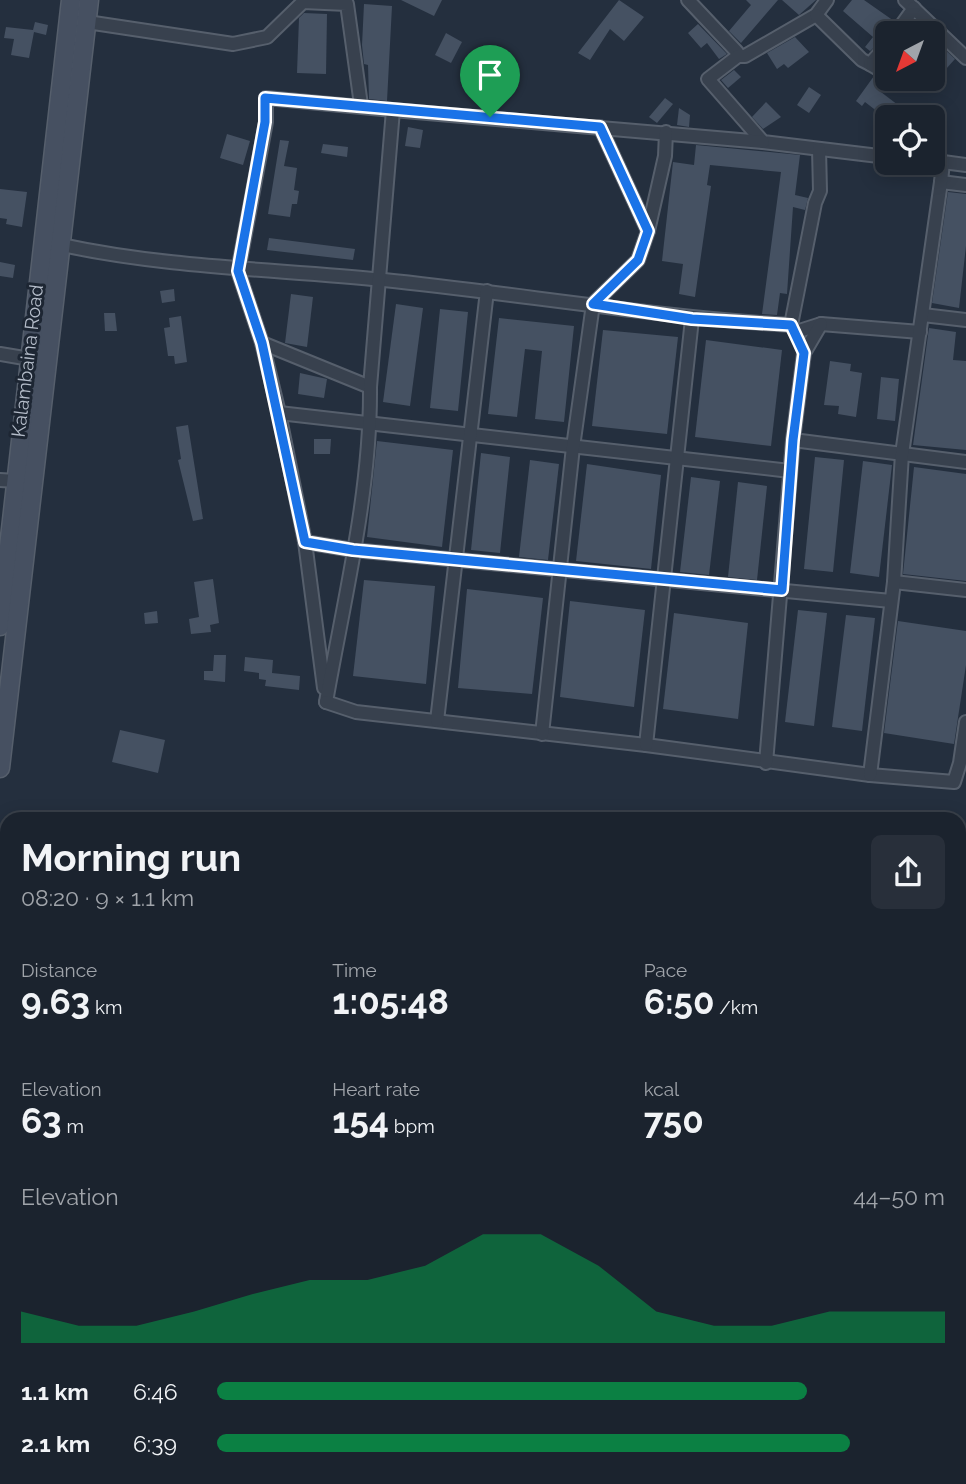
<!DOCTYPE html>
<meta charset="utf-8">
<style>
body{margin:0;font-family:Raleway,sans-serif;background:#282f3a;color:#f1f3f6;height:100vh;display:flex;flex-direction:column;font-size:26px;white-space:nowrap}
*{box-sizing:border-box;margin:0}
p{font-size:23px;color:#a0a4aa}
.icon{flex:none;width:38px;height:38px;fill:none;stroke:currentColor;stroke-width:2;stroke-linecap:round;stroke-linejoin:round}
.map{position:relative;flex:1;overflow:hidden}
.side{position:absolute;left:0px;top:812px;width:966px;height:672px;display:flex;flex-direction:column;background:#1b232e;border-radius:21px 21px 0 0;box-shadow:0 4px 18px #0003,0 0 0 2px #39404a}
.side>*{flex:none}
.needle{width:46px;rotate:221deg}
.tools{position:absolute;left:875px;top:21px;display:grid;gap:14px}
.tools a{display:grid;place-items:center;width:70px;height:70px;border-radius:10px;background:#1b232e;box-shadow:0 4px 18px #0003,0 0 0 2px #39404a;font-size:35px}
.pin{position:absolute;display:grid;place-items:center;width:60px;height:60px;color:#fff;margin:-72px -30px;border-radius:50% 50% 50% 0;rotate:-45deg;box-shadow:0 0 7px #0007}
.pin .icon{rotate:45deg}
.round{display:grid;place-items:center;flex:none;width:74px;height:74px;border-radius:10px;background:#282f3a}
.headline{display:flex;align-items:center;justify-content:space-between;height:119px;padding:0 21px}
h1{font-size:38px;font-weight:700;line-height:52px}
.metrics{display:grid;grid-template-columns:repeat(3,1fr);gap:10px;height:119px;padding:7px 21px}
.metrics div{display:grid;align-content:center}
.metrics b{font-size:35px;font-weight:700}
.metrics small{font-size:19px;font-weight:400}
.metrics p{font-size:19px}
.chart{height:196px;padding:14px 21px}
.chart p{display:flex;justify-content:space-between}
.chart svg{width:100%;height:126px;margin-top:7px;fill:#0b8043;opacity:.7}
ul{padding:0 21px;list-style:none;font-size:23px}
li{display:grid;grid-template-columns:112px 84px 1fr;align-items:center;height:52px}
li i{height:18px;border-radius:9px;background:#0b8043}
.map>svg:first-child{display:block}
</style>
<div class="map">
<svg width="966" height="1484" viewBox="0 0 966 1484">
<rect width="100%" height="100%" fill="#242f3e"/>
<g fill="#455162">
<polygon points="401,0 442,0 434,16"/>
<polygon points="619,0 644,17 624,41 610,29 590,60 578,53"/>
<polygon points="746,0 778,0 741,43 729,31 751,5"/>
<polygon points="782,0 816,0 799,15"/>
<polygon points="852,0 864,0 894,21 887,36 870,51 865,47 873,37 843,11"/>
<polygon points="364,4 392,6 387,101 369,99 368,65 364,64 362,45"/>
<polygon points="304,13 327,14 326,74 297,73 299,18"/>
<polygon points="35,22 48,25 46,35 34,32 29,58 11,55 14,39 4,38 6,27 33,30"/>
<polygon points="698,24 727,54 719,59 707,43 701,48 688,33"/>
<polygon points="446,33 462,42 451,63 435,55"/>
<polygon points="795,37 809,52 788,68 784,64 777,69 767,53"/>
<polygon points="941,46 955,59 946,69 933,57"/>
<polygon points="734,70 741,77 728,88 721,80"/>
<polygon points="874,76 883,82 877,89 898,105 887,119 865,102 862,106 856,101"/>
<polygon points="809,87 821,95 809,113 797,105"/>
<polygon points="665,98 673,104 657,123 649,117"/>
<polygon points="766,102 781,117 763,129 752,117"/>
<polygon points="679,108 690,115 689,127 677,125"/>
<polygon points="408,127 423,130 420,148 405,146"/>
<polygon points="227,134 250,141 243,165 220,158"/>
<polygon points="280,140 289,141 284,166 297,168 294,190 299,191 297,204 292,204 290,217 268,214"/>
<polygon points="323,144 348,147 347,157 321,153"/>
<polygon points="696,145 800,155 795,195 808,198 805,210 793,207 787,294 780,293 777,315 762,314 781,172 710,165 707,185 711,186 695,297 679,294 683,264 662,261 673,162 694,165"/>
<polygon points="0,189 27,192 22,227 6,224 7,219 0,218"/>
<polygon points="948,192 966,194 966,246 959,308 932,303"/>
<polygon points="269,238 355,249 353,260 267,250"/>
<polygon points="0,262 15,265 13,278 0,276"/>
<polygon points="174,289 175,301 162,303 160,291"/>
<polygon points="291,294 313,297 307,347 285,343"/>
<polygon points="396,304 423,308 410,406 383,402"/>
<polygon points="440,309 468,312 458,411 430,408"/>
<polygon points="104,313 115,313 117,331 105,331"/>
<polygon points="181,316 187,362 175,364 174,356 168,356 164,328 170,327 169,318"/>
<polygon points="499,318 574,326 564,422 535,419 542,351 525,349 517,417 488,414"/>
<polygon points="929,328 956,332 953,360 966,361 966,450 913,445"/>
<polygon points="603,330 678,337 667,434 592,426"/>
<polygon points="706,340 782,350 771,446 695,437"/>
<polygon points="830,361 851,364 850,371 862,373 856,417 838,414 839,406 824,405"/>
<polygon points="300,373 327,379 324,398 298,394"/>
<polygon points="881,377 899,379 895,421 877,419"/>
<polygon points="188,425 203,519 193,521 178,460 181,459 176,427"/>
<polygon points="314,439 331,439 330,454 314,454"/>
<polygon points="377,441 453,450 442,547 367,537"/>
<polygon points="481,453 510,457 500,553 471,550"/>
<polygon points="815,457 844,460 833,572 804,569"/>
<polygon points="530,460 559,464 548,560 519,557"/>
<polygon points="863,461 892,465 879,577 850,573"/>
<polygon points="587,464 661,475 651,569 576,561"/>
<polygon points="914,467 966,474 966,581 903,574"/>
<polygon points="691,477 720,481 709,575 680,572"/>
<polygon points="738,482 767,486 757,580 728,577"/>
<polygon points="213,579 219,623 210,625 211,632 191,634 189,619 199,617 194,582"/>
<polygon points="364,580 435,586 426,684 353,676"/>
<polygon points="467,589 543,598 532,694 458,688"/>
<polygon points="570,601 645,610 634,707 560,697"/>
<polygon points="798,610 827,613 814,726 785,722"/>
<polygon points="157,611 158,623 145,624 144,613"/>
<polygon points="674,613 748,623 738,719 663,709"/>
<polygon points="846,615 875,618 862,731 832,727"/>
<polygon points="898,621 966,631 966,665 954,744 884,733"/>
<polygon points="214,655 226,655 225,682 204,680 204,671 213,671"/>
<polygon points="245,657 273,660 272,673 300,676 299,690 265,686 266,680 259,679 259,673 244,671"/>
<polygon points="120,730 165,740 158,773 112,762"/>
</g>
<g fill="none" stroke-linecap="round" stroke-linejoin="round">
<defs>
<g id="minor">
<polyline points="688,0 737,52 738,56"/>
<polyline points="827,0 816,15 745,56 738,56 708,79 763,142 887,157"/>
<polyline points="905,0 966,58"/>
<polyline points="816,15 862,60 870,64 887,45"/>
<polyline points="87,22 233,44 267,37 303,2 347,4 361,105"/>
<polyline points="896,33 914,8"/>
<polyline points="870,64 887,74"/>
<polyline points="600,127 648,231"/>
<polyline points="943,162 966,165"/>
<polyline points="941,182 966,185"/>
<path d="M62,245C169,268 276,269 384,280C520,294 655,317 791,325L796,332L821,324L920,332"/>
<polyline points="923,315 966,320"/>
<polyline points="791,325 815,203 820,191 819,149"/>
<polyline points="262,343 370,387"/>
<polyline points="0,354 30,359"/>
<polyline points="279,413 790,471"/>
<polyline points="793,440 966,462"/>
<polyline points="0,480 16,481"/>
<polyline points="305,542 353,550 891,601"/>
<polyline points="894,582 966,590"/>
<polyline points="324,688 305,542 279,413 262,343 238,271 266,122 266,98 393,110"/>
<path d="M326,702C344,599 371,492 370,387L393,110L763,142"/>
<polyline points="326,702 356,712 646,745 870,775 954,782 960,763 966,722"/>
<polyline points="437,721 487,291"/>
<polyline points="542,734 573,447 593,304 638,260 648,231 665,156 666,132"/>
<polyline points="646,745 692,319"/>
<polyline points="766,763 793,440 804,353 821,324"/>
<polyline points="870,775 894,582 902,454 941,182 943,162 933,162"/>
<polyline points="0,1184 7,1184"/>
<polyline points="171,1477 183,1484"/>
<polyline points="356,1484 360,1477"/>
</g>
<g id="secondary">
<polyline points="0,626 71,0"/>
<polyline points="0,768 89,0"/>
</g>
</defs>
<use href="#minor" stroke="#565f6c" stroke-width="16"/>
<use href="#secondary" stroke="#565f6c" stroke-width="21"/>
<use href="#minor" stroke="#38414e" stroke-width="12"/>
<use href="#secondary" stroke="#465061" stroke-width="18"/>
</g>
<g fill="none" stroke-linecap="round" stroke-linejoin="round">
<defs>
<polygon id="route" points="265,98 600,127 648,231 638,260 593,304 692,319 791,325 804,353 793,440 782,590 353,550 305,542 262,343 238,271 265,122"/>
</defs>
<use href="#route" stroke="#fff" stroke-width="14"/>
<use href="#route" stroke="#1a73e8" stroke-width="9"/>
</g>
<g text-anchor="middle" stroke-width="6" stroke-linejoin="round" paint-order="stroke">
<g font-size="19" fill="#b4bcc9" stroke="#1d2633">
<text transform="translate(27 361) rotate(-83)" y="7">Kalambaina Road</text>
</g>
</g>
</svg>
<div class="tools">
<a><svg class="needle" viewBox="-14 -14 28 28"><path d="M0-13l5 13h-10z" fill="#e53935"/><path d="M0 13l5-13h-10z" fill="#a0a4aa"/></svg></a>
<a><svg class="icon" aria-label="locate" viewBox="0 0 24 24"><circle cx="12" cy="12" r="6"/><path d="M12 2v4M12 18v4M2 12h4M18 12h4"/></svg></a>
</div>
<div class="pin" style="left:490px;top:117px;background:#1e9e55"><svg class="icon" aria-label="arrive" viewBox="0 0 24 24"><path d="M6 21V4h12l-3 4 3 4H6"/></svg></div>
<section class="side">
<div class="headline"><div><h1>Morning run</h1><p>08:20 · 9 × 1.1 km</p></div><a class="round"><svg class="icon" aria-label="share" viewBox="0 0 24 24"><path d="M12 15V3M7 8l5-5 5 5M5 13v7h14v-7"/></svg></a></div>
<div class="metrics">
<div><p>Distance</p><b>9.63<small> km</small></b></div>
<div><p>Time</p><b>1:05:48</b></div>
<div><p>Pace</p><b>6:50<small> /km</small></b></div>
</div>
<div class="metrics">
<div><p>Elevation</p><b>63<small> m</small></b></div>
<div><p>Heart rate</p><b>154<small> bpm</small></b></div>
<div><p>kcal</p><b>750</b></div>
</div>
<div class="chart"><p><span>Elevation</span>44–50 m</p>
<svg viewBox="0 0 160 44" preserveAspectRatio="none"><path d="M0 44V33L10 38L20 38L30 33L40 27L50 22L60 22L70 17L80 6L90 6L100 17L110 33L120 38L130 38L140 33L150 33L160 33V44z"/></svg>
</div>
<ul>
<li><b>1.1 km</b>6:46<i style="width:81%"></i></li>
<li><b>2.1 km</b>6:39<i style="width:87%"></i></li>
</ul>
</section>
</div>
